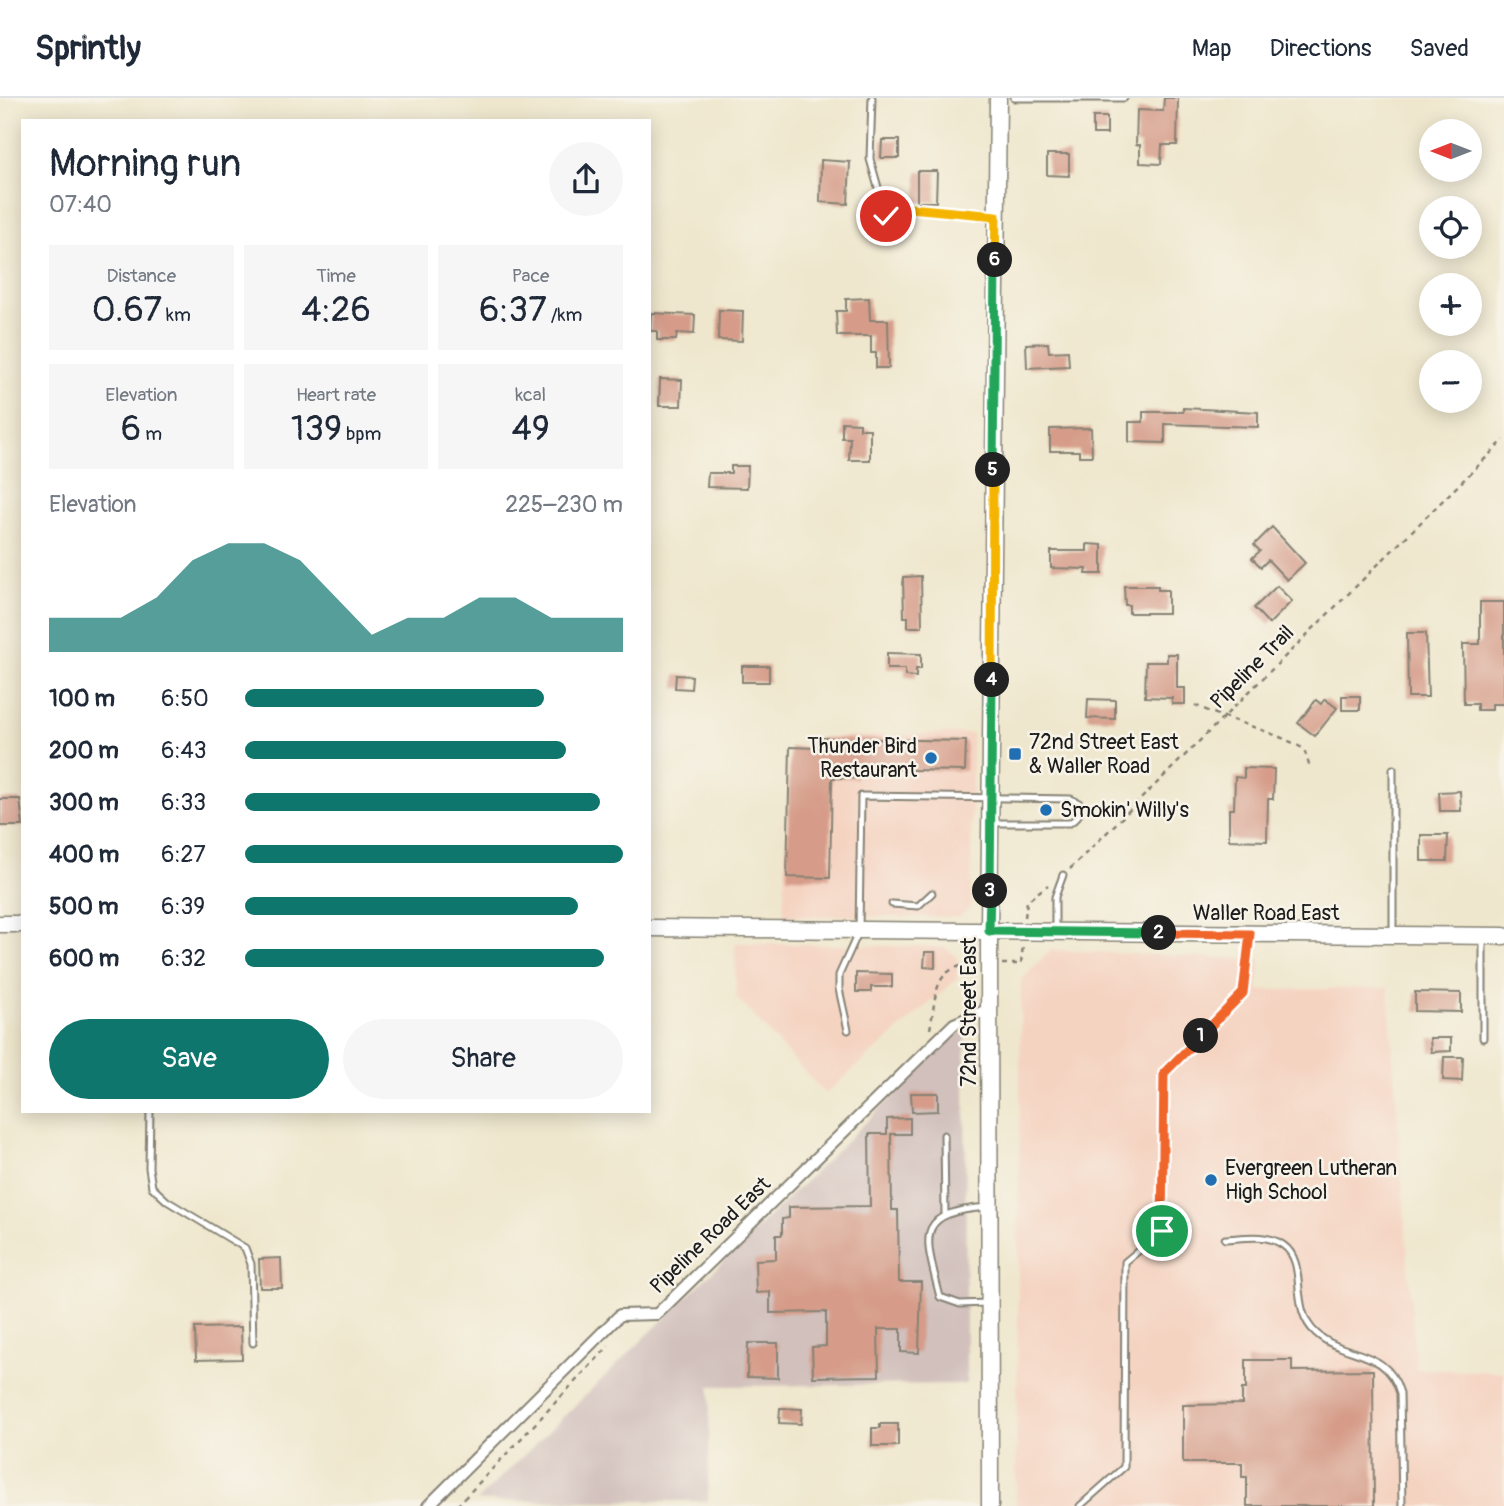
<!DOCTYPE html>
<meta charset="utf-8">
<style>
body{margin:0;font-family:Pangolin,sans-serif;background:#f6f6f7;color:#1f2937;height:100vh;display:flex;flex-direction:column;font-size:26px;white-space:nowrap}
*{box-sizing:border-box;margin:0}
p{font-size:23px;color:#747a83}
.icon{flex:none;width:38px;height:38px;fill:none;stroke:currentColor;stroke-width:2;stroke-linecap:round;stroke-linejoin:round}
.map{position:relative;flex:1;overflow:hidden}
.details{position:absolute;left:21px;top:21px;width:630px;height:994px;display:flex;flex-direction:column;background:#fff;border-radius:0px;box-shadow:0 4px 18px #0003}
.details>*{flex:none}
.needle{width:46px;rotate:270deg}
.tools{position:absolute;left:1419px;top:21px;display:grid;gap:14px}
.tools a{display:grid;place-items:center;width:63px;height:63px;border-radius:50%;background:#fff;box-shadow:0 4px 18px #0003;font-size:35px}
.pin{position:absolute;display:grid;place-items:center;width:60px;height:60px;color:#fff;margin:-30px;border:4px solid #fff;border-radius:50%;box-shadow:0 2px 7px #0007}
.km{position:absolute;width:35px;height:35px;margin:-18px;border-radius:50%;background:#222;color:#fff;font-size:19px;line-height:35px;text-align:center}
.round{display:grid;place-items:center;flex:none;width:74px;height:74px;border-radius:37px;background:#f6f6f7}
.summary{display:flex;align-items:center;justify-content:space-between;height:119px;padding:0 28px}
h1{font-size:38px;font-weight:600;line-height:52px}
.metrics{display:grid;grid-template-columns:repeat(3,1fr);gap:10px;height:119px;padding:7px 28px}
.metrics div{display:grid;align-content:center;border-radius:0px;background:#f6f6f7;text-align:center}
.metrics b{font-size:35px;font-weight:600}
.metrics small{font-size:19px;font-weight:400}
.metrics p{font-size:19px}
.chart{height:196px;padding:14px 28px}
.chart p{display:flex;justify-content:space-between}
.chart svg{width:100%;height:126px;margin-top:7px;fill:#0f766e;opacity:.7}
.button{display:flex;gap:14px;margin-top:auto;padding:14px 28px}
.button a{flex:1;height:80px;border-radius:42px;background:#0f766e;color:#fff;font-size:28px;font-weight:600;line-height:80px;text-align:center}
.button a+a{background:#f6f6f7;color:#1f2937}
ul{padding:0 28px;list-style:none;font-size:23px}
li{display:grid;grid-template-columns:112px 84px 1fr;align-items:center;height:52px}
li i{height:18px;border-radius:9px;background:#0f766e}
header{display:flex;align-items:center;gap:42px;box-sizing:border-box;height:98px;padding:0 35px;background:#fff;border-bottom:2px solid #e0e1e3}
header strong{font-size:33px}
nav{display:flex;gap:38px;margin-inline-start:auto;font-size:24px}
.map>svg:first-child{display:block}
</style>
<header>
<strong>Sprintly</strong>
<nav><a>Map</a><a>Directions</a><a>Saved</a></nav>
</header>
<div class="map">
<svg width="1504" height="1408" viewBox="0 0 1504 1408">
<rect width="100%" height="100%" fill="#f7f3e8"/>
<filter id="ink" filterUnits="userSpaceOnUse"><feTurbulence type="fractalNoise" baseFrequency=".0143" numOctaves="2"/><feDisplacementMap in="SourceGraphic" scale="14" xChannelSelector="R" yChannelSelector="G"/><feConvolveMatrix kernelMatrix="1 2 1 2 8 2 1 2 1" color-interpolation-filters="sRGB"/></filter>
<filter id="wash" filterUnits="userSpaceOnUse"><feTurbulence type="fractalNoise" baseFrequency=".00686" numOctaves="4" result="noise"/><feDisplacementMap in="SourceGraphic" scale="28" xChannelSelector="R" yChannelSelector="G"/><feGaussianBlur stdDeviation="1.57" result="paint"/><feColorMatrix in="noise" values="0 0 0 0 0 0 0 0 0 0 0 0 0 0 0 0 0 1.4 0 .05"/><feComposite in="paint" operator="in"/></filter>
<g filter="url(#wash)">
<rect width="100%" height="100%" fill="#efe7cd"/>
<g fill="#f5d3c1">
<polygon points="972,635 971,809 959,819 783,818 790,649 818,650 819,640"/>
<polygon points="735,845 944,849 957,858 957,881 825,996 736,899"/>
<polygon points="1051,852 1261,862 1258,892 1388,890 1416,1271 1504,1274 1504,1408 1016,1408 1021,882"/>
</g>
<polygon fill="#d1c0bc" points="965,928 966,1286 710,1288 708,1403 477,1403"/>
<g id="blocks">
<g fill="#d69c89">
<polygon points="1164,0 1178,0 1177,47 1162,47 1161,66 1140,65 1140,47 1136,47 1137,12 1163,13"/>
<rect x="1093" y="19" width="14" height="17"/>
<polygon points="882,42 899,42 899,60 881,60"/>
<polygon points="1047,56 1069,56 1069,78 1047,77"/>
<polygon points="821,62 850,64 848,106 820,104"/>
<polygon points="917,73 937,73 936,104 917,104"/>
<polygon points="869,200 870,222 888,222 889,270 876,270 876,255 871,255 871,238 837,238 836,213 846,213 846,201"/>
<polygon points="719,212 743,213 742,243 718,242"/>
<polygon points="651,215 695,217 694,236 677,235 676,242 657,242 657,233 650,233"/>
<polygon points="1048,245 1049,254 1068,253 1069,268 1027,270 1026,246"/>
<polygon points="660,281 682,282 681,308 659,308"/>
<polygon points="1183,310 1258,314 1258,329 1165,326 1165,345 1129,344 1129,324 1143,324 1143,314 1183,314"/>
<polygon points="842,324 860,325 860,331 870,331 870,362 849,362 850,340 842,340"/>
<polygon points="1091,330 1092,358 1079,358 1079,353 1050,353 1050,331"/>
<polygon points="731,368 748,368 747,390 707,389 708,375 731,375"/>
<polygon points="1272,429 1305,465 1287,482 1268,462 1261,469 1252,460 1260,453 1254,447"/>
<polygon points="1087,446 1102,447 1102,476 1086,476 1087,471 1051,470 1051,453 1087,453"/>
<polygon points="921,478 922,529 908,529 908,519 904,519 903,479"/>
<polygon points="1124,488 1158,488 1158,492 1168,492 1168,515 1129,515 1129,507 1125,507"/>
<polygon points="1277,488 1292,503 1269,526 1254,510"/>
<polygon points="1480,504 1504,504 1504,606 1492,606 1492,612 1477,612 1477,606 1464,606 1463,546 1480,546"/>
<polygon points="1407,535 1426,535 1428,599 1408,599"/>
<polygon points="887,555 921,556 921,571 916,571 916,579 905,578 905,571 887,571"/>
<polygon points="1167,556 1177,556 1177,590 1185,590 1185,606 1172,606 1172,600 1145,599 1146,564 1167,564"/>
<rect x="742" y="568" width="27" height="16"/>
<polygon points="676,577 692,578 691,591 675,590"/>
<rect x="1342" y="598" width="18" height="14"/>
<polygon points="1088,601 1115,602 1115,621 1087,620"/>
<polygon points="1325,601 1337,610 1315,638 1298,625 1316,602 1321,606"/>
<polygon points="819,640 966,643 965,673 856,671 856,680 832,680 830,780 787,779 790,649 818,650"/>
<polygon points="1244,670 1274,671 1273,701 1268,701 1267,743 1229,742 1229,711 1234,711 1235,679 1244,680"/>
<polygon points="1460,693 1461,713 1440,713 1439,694"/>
<polygon points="0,701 20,701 23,728 0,728"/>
<polygon points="1421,737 1448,737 1447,763 1421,763"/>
<polygon points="925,854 935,854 935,870 924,869"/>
<polygon points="856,875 892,876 892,889 871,889 871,894 856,894"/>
<polygon points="1415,894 1461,895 1461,914 1415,913"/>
<polygon points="1430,940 1451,940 1451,953 1431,954"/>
<polygon points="1444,959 1463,959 1462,983 1443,982"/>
<polygon points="911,995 938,995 938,1013 912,1014"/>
<polygon points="910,1020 910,1036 891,1036 892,1112 898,1112 899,1184 921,1184 919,1255 901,1254 901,1231 878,1231 879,1278 813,1279 812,1249 826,1248 826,1214 770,1215 770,1194 756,1195 755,1162 776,1161 776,1137 782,1137 782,1121 789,1120 789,1109 870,1108 869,1036 887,1036 887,1021"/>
<polygon points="281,1160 282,1190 260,1190 259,1161"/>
<polygon points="241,1229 242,1261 196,1262 195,1230"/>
<polygon points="748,1245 778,1245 778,1280 747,1279"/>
<polygon points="1246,1262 1292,1262 1292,1273 1373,1272 1374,1408 1247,1408 1247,1379 1242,1379 1242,1365 1183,1365 1183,1307 1242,1306 1242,1291 1246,1291"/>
<polygon points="780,1310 802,1311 801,1326 779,1325"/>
<polygon points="880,1326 898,1326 898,1348 872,1348 872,1330 880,1330"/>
</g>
</g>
</g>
<g filter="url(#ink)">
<use href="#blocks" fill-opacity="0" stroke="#868274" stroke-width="2"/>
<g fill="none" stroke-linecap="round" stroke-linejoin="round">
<defs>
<g id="lane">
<polyline points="872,0 870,61 886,118 910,110 995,118"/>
<polyline points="1014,0 1124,0"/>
<polyline points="1393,671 1393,833"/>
<polyline points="892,806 918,808 932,795"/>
<polyline points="1055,831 1055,799 1063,777"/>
<path d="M848,932L839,891V877L859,833L861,698L1071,701L1079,705C1082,715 1078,719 1070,725H993"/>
<polyline points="1483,940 1483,840"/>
<polyline points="150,1013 149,1070 152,1089 167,1103 245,1150 251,1166 253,1245"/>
<polyline points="944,1037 945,1116"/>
<path d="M1225,1141C1244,1140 1266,1135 1283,1147C1309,1165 1288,1210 1316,1235C1344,1261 1387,1249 1400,1295L1402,1408"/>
<path d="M987,1205L960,1206L940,1199C925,1138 913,1115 987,1109"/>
<polyline points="1080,1408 1124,1369 1125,1164 1162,1133 1164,975 1243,895 1250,837"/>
</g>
<polyline id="street" points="428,1408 620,1217 657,1216 954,926 989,911"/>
<g id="secondary">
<polyline points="0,826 23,826"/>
<polyline points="649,830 1504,838"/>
<polyline points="990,1408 989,833 998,0"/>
</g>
</defs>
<use href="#lane" stroke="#868274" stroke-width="9"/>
<use href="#street" stroke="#868274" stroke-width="14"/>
<use href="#secondary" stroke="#868274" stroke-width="19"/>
<g stroke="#868274" stroke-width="2.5" stroke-dasharray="5 5" stroke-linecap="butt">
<path d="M1195,607C1230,624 1270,631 1304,651L1309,667"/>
<polyline points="1070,771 1504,342"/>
<polyline points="1025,819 1027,803 1048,787"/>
<polyline points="1002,866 1021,866 1023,847"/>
<path d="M930,931C937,896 932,868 975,866"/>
<polyline points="457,1408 609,1248"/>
</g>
<use href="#lane" stroke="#fff" stroke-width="5"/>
<use href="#street" stroke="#fff" stroke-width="10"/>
<use href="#secondary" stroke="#fff" stroke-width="16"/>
</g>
</g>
<g fill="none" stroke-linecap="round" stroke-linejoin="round" filter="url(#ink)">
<defs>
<polyline id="split-1" points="1162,1133 1164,975 1201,938"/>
<polyline id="split-2" points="1159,835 1250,836 1243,895 1201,938"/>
<polyline id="split-3" points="990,793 989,833 1159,835"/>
<polyline id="split-4" points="990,793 992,582"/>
<polyline id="split-5" points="992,582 993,372"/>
<polyline id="split-6" points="993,372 995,162"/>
<polyline id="split-7" points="886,118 910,110 996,118 995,162"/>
</defs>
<use href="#split-1" stroke="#fff" stroke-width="14"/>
<use href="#split-2" stroke="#fff" stroke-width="14"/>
<use href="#split-3" stroke="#fff" stroke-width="14"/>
<use href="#split-4" stroke="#fff" stroke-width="14"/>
<use href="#split-5" stroke="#fff" stroke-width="14"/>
<use href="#split-6" stroke="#fff" stroke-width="14"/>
<use href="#split-7" stroke="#fff" stroke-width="14"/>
<use href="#split-1" stroke="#f0652b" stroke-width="9"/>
<use href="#split-2" stroke="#f0652b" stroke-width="9"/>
<use href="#split-3" stroke="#22a559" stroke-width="9"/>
<use href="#split-4" stroke="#22a559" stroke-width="9"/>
<use href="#split-5" stroke="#f5b400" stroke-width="9"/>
<use href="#split-6" stroke="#22a559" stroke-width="9"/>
<use href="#split-7" stroke="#f5b400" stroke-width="9"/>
</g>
<g fill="#1f6fb2" stroke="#f7f3e8" stroke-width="2.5">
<rect x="1008" y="649" width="14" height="14" rx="3.5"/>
<circle cx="931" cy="660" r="7"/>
<circle cx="1046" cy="712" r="7"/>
<circle cx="1211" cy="1082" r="7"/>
</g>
<g text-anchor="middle" stroke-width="5" stroke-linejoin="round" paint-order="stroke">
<g font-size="21" fill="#1c1c1c" stroke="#f7f3e8">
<text transform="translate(1252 569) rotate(-45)" y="7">Pipeline Trail</text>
<text x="1266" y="822">Waller Road East</text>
<text transform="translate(969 914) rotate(-90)" y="7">72nd Street East</text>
<text transform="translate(710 1137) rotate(-44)" y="7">Pipeline Road East</text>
</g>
<g font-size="21" fill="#1c1c1c" stroke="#f7f3e8" text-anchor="start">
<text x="1029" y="651">72nd Street East<tspan x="1029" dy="24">&amp; Waller Road</tspan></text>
<text x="917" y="655" text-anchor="end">Thunder Bird<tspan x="917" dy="24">Restaurant</tspan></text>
<text x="1060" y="719">Smokin' Willy's</text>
<text x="1225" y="1077">Evergreen Lutheran<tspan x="1225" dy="24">High School</tspan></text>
</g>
</g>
</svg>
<div class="tools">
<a><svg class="needle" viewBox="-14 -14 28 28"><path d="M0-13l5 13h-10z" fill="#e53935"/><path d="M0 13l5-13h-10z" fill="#747a83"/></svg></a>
<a><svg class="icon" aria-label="locate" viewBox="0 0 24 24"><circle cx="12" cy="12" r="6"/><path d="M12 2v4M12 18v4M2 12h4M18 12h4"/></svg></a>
<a>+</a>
<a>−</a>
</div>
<div class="pin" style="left:1162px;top:1133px;background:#1e9e55"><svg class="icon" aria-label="arrive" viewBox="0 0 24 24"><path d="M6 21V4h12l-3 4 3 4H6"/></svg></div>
<div class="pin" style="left:886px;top:118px;background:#d93025"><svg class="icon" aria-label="check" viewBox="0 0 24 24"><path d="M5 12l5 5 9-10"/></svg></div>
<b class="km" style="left:1201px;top:938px">1</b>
<b class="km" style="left:1159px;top:835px">2</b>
<b class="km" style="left:990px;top:793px">3</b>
<b class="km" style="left:992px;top:582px">4</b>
<b class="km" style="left:993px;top:372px">5</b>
<b class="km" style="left:995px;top:162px">6</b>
<section class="details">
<div class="summary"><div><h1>Morning run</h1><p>07:40</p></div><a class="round"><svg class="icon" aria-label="share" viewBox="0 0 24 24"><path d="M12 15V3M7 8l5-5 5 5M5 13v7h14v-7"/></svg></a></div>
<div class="metrics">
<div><p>Distance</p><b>0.67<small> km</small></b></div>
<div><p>Time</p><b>4:26</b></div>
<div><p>Pace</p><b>6:37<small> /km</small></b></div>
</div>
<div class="metrics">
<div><p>Elevation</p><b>6<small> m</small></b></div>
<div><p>Heart rate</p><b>139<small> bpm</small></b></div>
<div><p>kcal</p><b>49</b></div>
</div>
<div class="chart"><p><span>Elevation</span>225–230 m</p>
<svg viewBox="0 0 160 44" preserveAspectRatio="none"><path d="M0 44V32L10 32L20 32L30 25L40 12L50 6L60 6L70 12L80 25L90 38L100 32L110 32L120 25L130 25L140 32L150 32L160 32V44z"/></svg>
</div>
<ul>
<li><b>100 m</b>6:50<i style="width:79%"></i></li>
<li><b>200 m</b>6:43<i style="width:85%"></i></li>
<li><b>300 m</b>6:33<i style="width:94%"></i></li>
<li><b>400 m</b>6:27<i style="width:100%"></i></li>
<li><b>500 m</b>6:39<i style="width:88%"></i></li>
<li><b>600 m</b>6:32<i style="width:95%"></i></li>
</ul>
<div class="button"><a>Save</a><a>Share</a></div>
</section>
</div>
